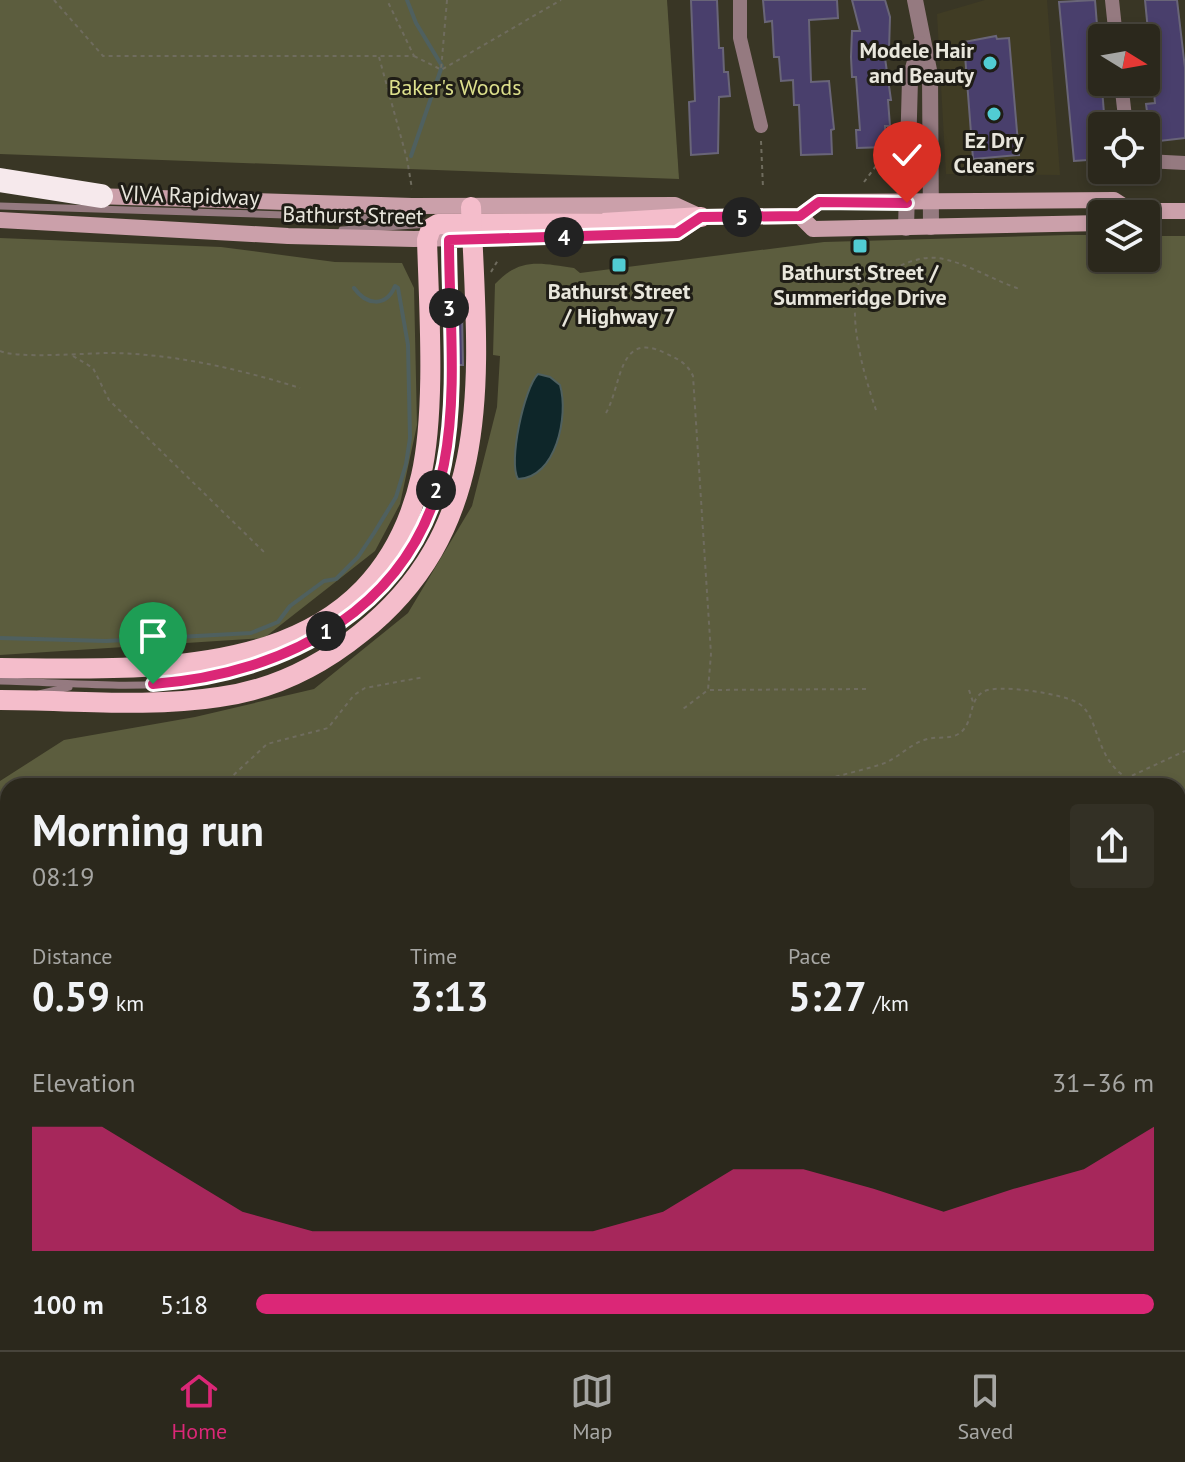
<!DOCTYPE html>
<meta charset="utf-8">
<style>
body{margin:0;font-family:"PT Sans",sans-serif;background:#333025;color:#f1f3f6;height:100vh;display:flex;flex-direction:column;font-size:30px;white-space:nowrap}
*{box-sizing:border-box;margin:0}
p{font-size:26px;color:#a6a6a3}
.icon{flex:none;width:44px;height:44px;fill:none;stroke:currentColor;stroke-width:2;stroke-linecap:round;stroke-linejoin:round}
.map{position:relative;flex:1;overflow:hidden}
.details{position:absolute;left:0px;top:778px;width:1186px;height:572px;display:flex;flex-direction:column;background:#2b281c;border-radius:24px 24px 0 0;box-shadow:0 4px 12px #0003,0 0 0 2px #47443b}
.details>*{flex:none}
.needle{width:52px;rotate:101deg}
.buttons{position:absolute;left:1088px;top:24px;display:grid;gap:16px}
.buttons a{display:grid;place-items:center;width:72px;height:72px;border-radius:8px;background:#2b281c;box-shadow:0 4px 12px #0003,0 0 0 2px #47443b;font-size:40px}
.pin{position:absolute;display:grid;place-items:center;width:68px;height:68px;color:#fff;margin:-82px -34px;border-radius:50% 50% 50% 0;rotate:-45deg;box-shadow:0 0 8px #0007}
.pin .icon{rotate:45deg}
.km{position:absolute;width:40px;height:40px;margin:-20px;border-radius:50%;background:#222;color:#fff;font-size:22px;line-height:40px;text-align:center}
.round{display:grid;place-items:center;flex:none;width:84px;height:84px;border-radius:8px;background:#333025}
.headline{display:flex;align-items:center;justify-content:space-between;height:136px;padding:0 32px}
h1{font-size:44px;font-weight:600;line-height:60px}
.stats{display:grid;grid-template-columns:repeat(3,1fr);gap:12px;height:136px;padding:8px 32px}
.stats div{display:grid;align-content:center}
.stats b{font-size:40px;font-weight:600}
.stats small{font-size:22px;font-weight:400}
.stats p{font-size:22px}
.chart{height:224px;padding:16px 32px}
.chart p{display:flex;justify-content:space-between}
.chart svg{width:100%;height:144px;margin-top:8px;fill:#db2777;opacity:.7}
ul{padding:0 32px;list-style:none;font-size:26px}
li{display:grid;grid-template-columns:128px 96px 1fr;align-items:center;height:60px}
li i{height:20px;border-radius:10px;background:#db2777}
.menu{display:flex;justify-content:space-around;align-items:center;height:112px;border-top:2px solid #47443b;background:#2b281c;font-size:22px;color:#a6a6a3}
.menu a{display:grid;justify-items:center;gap:4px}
.menu .on{color:#db2777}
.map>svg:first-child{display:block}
</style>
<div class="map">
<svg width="1185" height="1350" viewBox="0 0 1185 1350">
<rect width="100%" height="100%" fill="#393625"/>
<polygon fill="#403c24" points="985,0 1047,0 1060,175 946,174 937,14"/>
<g fill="#5c5d3e">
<polygon points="0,0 667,0 679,179 0,154"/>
<path d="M1068,235H1102V258H1146V236H1185V1091L1178,1093V786H8V1342H893L895,1350H2L0,781L64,740L195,717L314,689L408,613L472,506L497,407L500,356L493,355L495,284C520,257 540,263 574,268L580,273L824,242Z"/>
<polygon points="0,238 221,247 335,262 402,263 414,288 417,425 400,504 375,551 264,638 0,655"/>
</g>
<path fill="#0e2629" stroke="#4f605f" stroke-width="2" d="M538,374L550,377L560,385C569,416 556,478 518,479C508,463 524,388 538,374Z"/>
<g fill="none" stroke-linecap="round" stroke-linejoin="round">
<g stroke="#4f605f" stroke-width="4">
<polyline points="407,0 416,23 442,66 411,156"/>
<path d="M0,638L106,641L251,633L278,622L290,606L305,595L324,581L336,579L358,557L374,533L396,497L406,464L410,438L408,345L398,288L395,286C386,308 366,305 354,288"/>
</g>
</g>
<g fill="#493f6c" stroke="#696578" stroke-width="2">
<polygon points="691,0 717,0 719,48 723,48 724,72 728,72 730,96 719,97 718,153 691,155 689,102 695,101"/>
<polygon points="763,0 837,0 838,18 809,20 811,82 829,81 834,129 831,130 832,154 801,155 799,105 794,105 793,80 781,81 779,57 774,57 772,21 765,22"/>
<polygon points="852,0 885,0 890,17 889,50 884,51 891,100 888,100 890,126 885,126 886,147 857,148 856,130 860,130 856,77 852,77 851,57 852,31 860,31"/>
<polygon points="1095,0 1105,126 1102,126 1102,159 1074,161 1059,2"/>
<polygon points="1145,0 1177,0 1185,68 1185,138 1151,142 1146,104 1155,103"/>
<polygon points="996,36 997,39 1009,38 1019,155 973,159 964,42"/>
<polygon points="456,313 462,313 463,365 456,365"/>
</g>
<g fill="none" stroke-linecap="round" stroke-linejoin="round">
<g stroke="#6f6c5e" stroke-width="2" stroke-dasharray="4 4" stroke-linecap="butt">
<polyline points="54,0 103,56 414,56 387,0"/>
<polyline points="447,0 441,70 561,0"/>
<polyline points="414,56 440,69"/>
<polyline points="379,57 407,159 412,189"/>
<polyline points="761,141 763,188"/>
<polyline points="864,182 876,166 893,158"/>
<polyline points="491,272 498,260"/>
<path d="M0,351C17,359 86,353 111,353C175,354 239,369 300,388"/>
<polyline points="73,356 93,368 109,400 265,553"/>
<path d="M876,410C864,375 847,318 859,282C884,276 911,255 937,258C964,261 994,281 1020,289"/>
<path d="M606,413C622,385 618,330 665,353C678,359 687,363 693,376L711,654L708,690L683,709"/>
<polyline points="710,690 869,689"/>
<polyline points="969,690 973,702"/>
<polyline points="213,786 226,782 267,744 328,728 354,695 365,688 424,677"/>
<path d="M805,786C830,777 857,772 882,764C897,759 909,745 924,740C934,736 945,739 954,736C976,728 966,702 983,692C996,683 1064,694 1078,703C1100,716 1094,758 1127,778L1185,751"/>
<polyline points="1178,857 1185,854"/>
<polyline points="211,1350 220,1342"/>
<polyline points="434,1350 456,1350"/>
<polyline points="530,1350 531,1342"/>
</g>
<g stroke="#957a80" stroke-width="7">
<polyline points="0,206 410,219 424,223"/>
<polyline points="342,230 429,224"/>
<path d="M0,681C64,682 130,690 193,681C312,664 414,586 443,466C452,429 449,390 449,352C449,314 450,275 449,237"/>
<polyline points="39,694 69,687"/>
</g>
<g stroke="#957a80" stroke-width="14">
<polyline points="740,0 740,38 761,126"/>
<polyline points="1112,0 1116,38"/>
<polyline points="1121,82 1126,126"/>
<polyline points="1146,161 1185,163"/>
<polyline points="1178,1298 1185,1299"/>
<polyline points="0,1322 2,1350"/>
<polyline points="974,1350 980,1342"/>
</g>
<g stroke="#957a80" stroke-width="16">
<polyline points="915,0 930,75 931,227"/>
<polyline points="906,228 910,79 920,44"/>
</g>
<g stroke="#cba0aa" stroke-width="16">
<polyline points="94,196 412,206 675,205 701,217 800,216 819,202 1114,200 1131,211 1185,211"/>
<polyline points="800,216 813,229 1102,223"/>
<polyline points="0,220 288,236 414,239 677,233 701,217"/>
</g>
<g stroke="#f4bdcb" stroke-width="20">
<path d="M0,668C165,669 374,683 421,476C436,410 429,308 427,240L431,228L438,224L603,223L701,217"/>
<path d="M0,700C72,700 148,708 219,697C272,690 319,667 361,633C500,523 477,365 471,207"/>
</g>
<polyline stroke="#f6e9ec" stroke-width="24" points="0,180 101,196"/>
</g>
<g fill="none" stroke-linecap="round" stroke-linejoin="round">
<defs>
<path id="route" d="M153,684C288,674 415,607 444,464C458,392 449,312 449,240L677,233L701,217L800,216L819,202L907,203"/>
</defs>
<use href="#route" stroke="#fff" stroke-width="16"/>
<use href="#route" stroke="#db2777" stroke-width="10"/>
</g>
<g fill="#51ccd3" stroke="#1f1d16" stroke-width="3">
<circle cx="990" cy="63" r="8"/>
<circle cx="994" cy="114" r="8"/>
<rect x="852" y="238" width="16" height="16" rx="4"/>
<rect x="611" y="257" width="16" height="16" rx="4"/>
</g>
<g text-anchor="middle" stroke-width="6" stroke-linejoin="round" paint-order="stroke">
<g font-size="22" font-weight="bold" fill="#e8e6dc" stroke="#1f1d16">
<text x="974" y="58" text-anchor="end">Modele Hair<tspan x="974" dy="25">and Beauty</tspan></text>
<text x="994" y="148">Ez Dry<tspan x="994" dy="25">Cleaners</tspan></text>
<text x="860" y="280">Bathurst Street /<tspan x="860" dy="25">Summeridge Drive</tspan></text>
<text x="619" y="299">Bathurst Street<tspan x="619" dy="25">/ Highway 7</tspan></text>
</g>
<g font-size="22" fill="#dde08c" stroke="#1f1d16">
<text x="455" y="95">Baker's Woods</text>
</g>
<g font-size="22" fill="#e8e6dc" stroke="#1f1d16">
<text transform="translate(190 195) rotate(2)" y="8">VIVA Rapidway</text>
<text transform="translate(353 215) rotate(1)" y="8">Bathurst Street</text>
</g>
</g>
</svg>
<div class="buttons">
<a><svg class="needle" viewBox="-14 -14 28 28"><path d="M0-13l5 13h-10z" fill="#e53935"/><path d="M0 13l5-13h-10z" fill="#a6a6a3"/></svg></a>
<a><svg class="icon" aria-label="locate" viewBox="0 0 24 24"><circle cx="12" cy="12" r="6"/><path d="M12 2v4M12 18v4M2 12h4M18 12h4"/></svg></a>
<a><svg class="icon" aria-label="layers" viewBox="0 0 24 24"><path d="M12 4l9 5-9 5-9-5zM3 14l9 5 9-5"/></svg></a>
</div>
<div class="pin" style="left:153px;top:684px;background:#1e9e55"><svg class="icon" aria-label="arrive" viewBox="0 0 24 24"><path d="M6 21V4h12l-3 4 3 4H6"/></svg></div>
<div class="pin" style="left:907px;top:203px;background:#d93025"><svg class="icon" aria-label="check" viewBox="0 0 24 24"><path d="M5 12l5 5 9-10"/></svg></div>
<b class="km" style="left:326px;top:631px">1</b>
<b class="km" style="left:436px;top:490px">2</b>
<b class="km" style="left:449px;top:308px">3</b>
<b class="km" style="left:564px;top:237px">4</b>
<b class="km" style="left:742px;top:217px">5</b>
<section class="details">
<div class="headline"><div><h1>Morning run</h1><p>08:19</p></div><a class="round"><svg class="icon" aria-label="share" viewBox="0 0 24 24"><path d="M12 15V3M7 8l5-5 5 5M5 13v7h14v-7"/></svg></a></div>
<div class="stats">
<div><p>Distance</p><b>0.59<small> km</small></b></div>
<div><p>Time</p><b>3:13</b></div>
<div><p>Pace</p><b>5:27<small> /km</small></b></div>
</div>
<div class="chart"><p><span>Elevation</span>31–36 m</p>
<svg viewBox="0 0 160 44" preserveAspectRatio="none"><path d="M0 44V6L10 6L20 19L30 32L40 38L50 38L60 38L70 38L80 38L90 32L100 19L110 19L120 25L130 32L140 25L150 19L160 6V44z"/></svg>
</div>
<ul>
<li><b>100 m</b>5:18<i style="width:100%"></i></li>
</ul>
</section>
</div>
<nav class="menu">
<a class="on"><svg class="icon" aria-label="home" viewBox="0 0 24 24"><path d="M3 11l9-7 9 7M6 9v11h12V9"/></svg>Home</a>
<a><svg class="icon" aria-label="map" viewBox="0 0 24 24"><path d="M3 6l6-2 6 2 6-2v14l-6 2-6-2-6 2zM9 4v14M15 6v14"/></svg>Map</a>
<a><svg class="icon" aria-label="saved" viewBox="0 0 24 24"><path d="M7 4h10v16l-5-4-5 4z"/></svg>Saved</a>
</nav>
